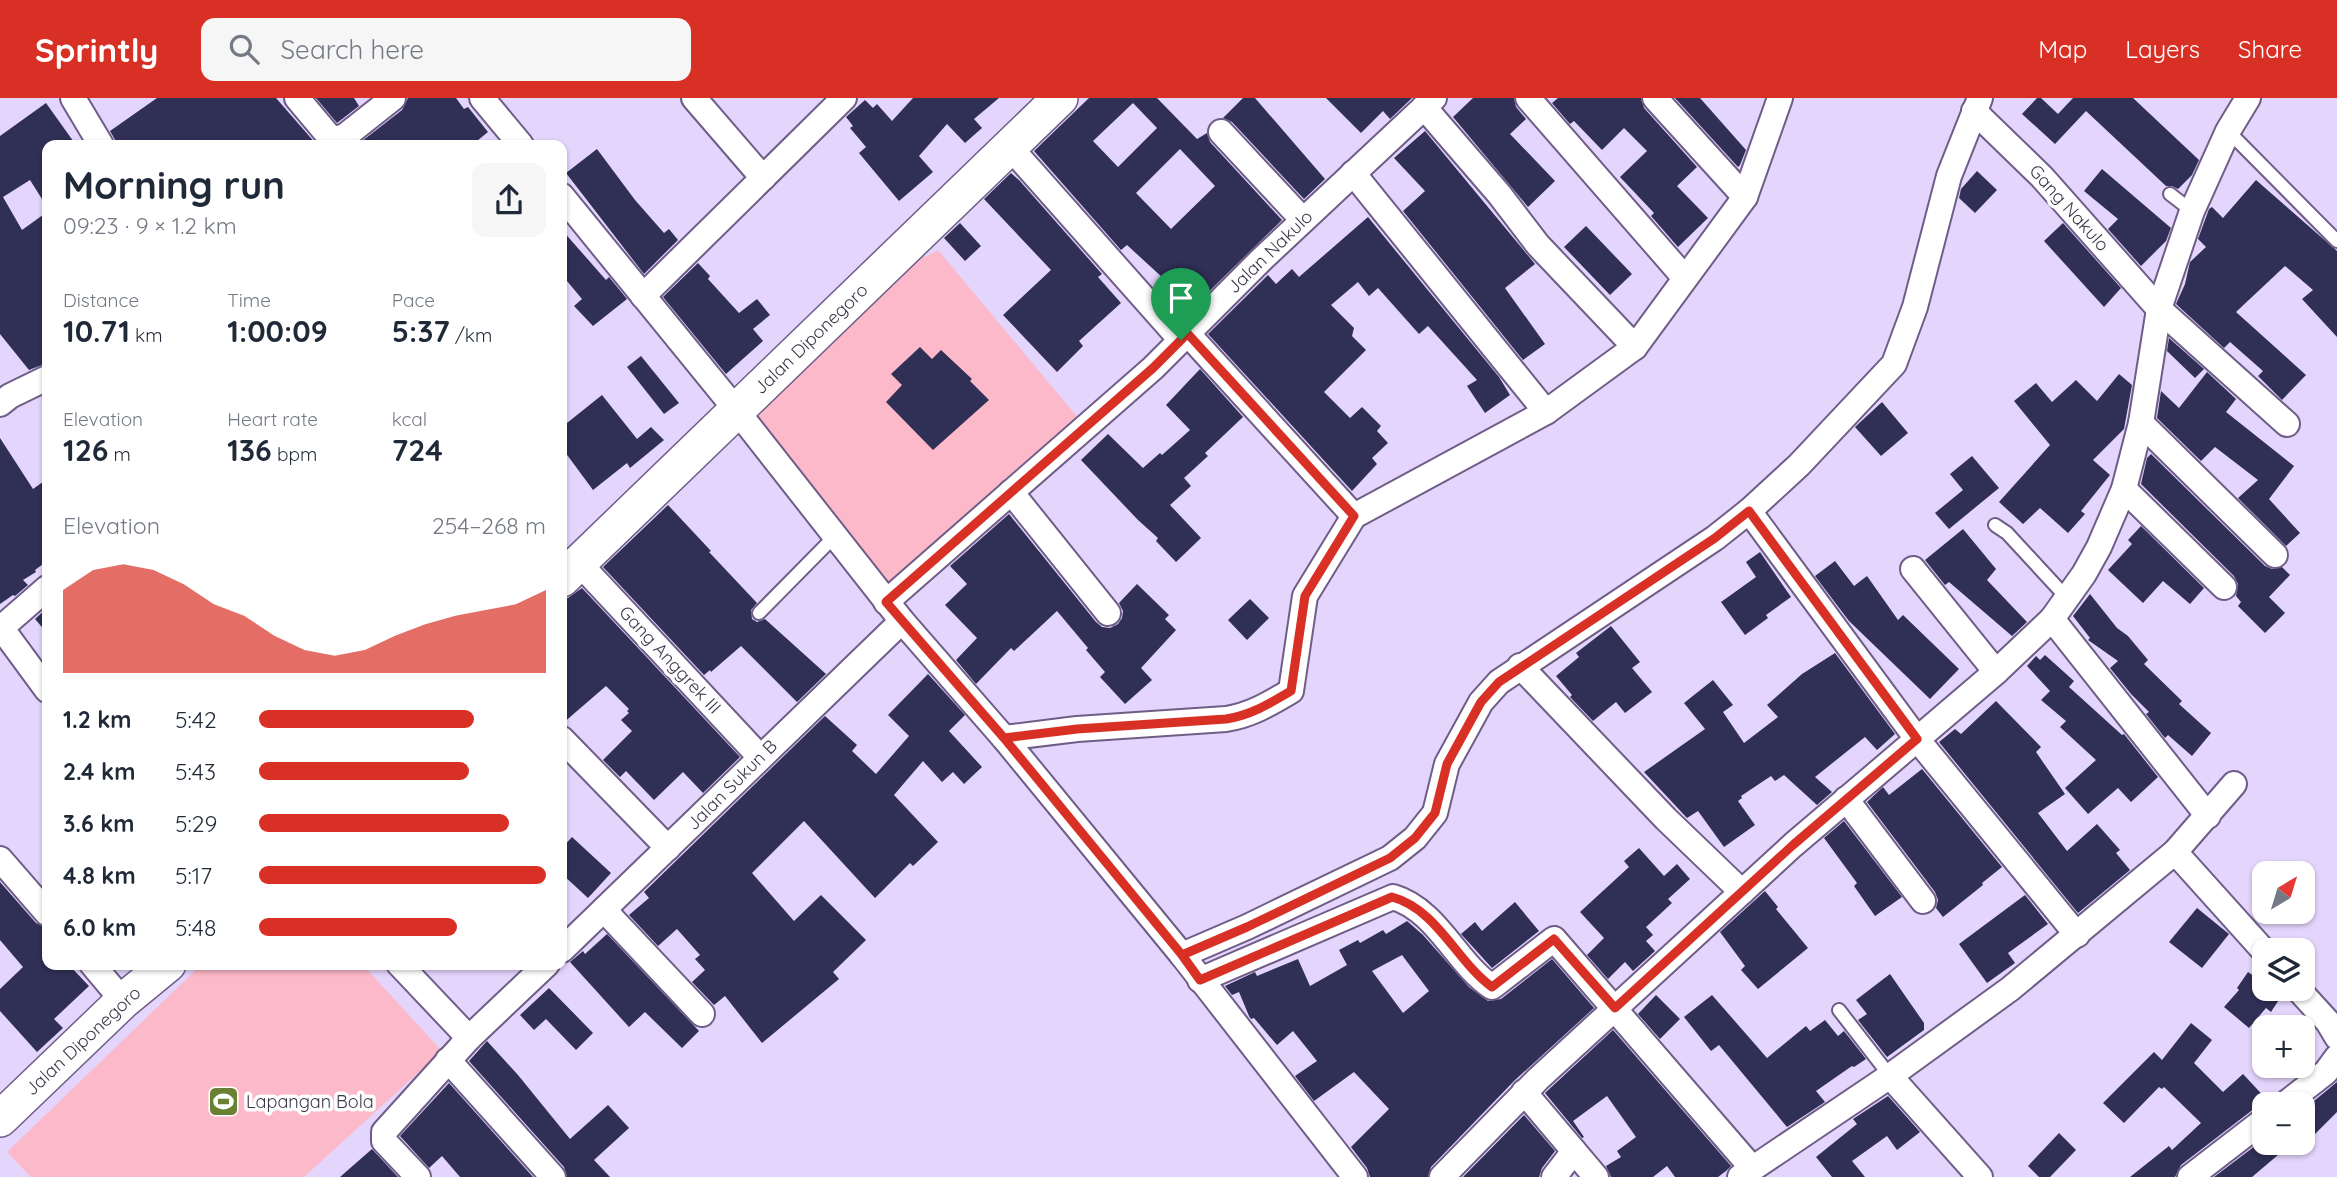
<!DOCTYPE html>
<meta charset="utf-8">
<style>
body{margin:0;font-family:Quicksand,sans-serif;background:#f6f6f7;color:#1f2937;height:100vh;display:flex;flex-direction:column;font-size:26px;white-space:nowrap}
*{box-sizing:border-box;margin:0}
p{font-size:23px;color:#747a83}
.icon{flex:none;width:38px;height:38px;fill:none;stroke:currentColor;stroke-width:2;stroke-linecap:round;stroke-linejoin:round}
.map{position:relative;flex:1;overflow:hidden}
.drawer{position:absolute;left:42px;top:42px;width:525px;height:830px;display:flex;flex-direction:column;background:#fff;border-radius:14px;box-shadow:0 2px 5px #0004}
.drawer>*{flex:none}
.needle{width:46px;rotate:38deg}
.controls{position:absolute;left:2252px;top:763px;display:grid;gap:14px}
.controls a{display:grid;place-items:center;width:63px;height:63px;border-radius:14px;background:#fff;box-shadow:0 2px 5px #0004;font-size:35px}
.pin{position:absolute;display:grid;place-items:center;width:60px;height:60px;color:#fff;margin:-72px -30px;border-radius:50% 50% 50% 0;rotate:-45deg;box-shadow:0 0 7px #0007}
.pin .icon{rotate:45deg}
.round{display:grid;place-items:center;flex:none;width:74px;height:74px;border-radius:14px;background:#f6f6f7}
.overview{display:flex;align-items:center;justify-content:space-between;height:119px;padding:0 21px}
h1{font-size:38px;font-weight:800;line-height:52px}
.metrics{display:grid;grid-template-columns:repeat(3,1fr);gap:10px;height:119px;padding:7px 21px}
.metrics div{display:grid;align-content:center}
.metrics b{font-size:30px;font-weight:800}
.metrics small{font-size:19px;font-weight:400}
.metrics p{font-size:19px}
.chart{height:196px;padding:14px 21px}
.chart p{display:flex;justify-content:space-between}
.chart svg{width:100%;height:126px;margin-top:7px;fill:#d93025;opacity:.7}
ul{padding:0 21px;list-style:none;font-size:23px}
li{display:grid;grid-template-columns:112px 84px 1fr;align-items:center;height:52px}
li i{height:18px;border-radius:9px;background:#d93025}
header{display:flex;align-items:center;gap:42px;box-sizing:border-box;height:98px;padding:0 35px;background:#d93025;color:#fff}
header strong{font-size:33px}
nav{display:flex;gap:38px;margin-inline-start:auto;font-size:24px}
.search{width:490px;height:63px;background:#f6f6f7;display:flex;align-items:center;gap:18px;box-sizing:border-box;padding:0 24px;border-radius:14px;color:#747a83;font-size:26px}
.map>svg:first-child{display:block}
</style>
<header>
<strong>Sprintly</strong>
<div class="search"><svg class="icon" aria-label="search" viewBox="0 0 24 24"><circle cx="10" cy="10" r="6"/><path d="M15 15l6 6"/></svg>Search here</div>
<nav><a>Map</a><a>Layers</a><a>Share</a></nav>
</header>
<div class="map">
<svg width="2337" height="1079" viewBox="0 0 2337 1079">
<rect width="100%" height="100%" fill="#e4d5fc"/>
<g fill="#fcb9c9">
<polygon points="915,150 926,159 938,152 1079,321 888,492 746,315"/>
<polygon points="202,866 362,866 442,953 304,1079 31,1079 7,1054"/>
</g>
<g fill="#302f56" fill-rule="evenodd">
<polygon points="157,0 276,0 317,47 118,47 110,33"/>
<polygon points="316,0 354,0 359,8 337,25"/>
<polygon points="408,0 456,0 464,11 468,9 488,34 472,47 357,47 402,12"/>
<polygon points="913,0 999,0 974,21 982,30 965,45 947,26 919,58 933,74 899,103 859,55 866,49 850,30 853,28 846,19 865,2 873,10 877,6 892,23"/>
<path d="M1089,0H1157L1197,41L1207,35L1210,44L1282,122L1186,216L1168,199L1176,192L1127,147L1121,152L1034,53ZM1133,5L1157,30L1118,69L1093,43ZM1180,51L1215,88L1171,131L1136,95Z"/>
<polygon points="1243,0 1255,0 1325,81 1304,101 1232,24 1223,20"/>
<polygon points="1326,0 1412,0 1390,21 1383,13 1361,35"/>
<polygon points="1473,0 1514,0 1516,9 1526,21 1510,36 1555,83 1528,109 1453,19"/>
<polygon points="1558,0 1641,0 1644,10 1697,69 1677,88 1708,120 1678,149 1651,118 1654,115 1620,79 1647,53 1624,30 1602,52 1574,23 1570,26 1552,5"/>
<polygon points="1675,0 1700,0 1746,52 1740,67 1738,69"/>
<polygon points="2037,0 2041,0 2058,16 2073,0 2133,0 2199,62 2192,77 2178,91 2172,88 2166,88 2086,13 2055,46 2022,16"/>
<polygon points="46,5 76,47 47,47 47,109 30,82 3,99 22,132 47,114 47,265 29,272 0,236 0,38"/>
<polygon points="1425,33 1535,166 1505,190 1545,246 1523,262 1403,113 1425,93 1394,60"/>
<polygon points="597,51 635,102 664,135 669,131 678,142 644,176 566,75"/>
<polygon points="2102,71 2171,130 2166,143 2141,168 2108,131 2118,121 2084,93"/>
<polygon points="1977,73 1997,92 1975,115 1959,100 1961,91"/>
<polygon points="1011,75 1019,82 1102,176 1098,179 1121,205 1079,243 1083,248 1057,274 1003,217 1051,172 984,101"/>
<polygon points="2256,82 2337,153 2337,239 2302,201 2313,192 2285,168 2236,214 2306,277 2282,302 2258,278 2263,273 2230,244 2224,250 2176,206 2185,186 2190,164 2206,149 2198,141 2209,111 2212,109 2223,120"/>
<polygon points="1368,119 1499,279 1510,297 1485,315 1467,288 1477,282 1428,228 1419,236 1378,190 1369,198 1358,184 1331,207 1354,230 1352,238 1366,252 1324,294 1350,320 1362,309 1381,328 1377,333 1388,345 1372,360 1377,366 1352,393 1208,236 1268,177 1276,186 1292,171 1299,179"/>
<polygon points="960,125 981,148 965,163 944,140"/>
<polygon points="2063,125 2121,190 2104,209 2044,143"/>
<polygon points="1586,128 1632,176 1610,197 1564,149"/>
<polygon points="562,132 606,182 609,179 627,201 593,228 574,208 582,201 562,177"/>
<polygon points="698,165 710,178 708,181 739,215 757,201 770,217 753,231 763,243 726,276 663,199"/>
<polygon points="2169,240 2204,271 2195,280 2167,253"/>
<polygon points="920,249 932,261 941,252 972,281 970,283 989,302 933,352 886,304 902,287 891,276"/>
<polygon points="641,258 679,305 664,316 627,269"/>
<polygon points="1200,271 1243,319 1205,355 1208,358 1184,380 1191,388 1170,407 1201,440 1176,464 1156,443 1158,440 1138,422 1081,362 1108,336 1143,370 1160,355 1162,357 1190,332 1166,307"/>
<polygon points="2207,274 2236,301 2226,314 2294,368 2269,401 2300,435 2286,448 2238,400 2258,382 2215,349 2201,363 2157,320 2161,293 2179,310"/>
<polygon points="2119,276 2132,287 2124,331 2093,362 2110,377 2081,413 2085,416 2068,435 2040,410 2023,426 1999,404 2050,347 2014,303 2036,285 2052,304 2076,282 2097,303"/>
<polygon points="602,297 637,341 651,329 664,342 630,370 627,365 593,392 562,350 562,329"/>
<polygon points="1882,304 1908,335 1881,358 1855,329"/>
<polygon points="0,340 33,391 47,381 47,463 35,472 36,474 23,482 28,487 15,498 13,497 0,506"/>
<polygon points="2151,356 2265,468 2272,471 2282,469 2290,477 2269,499 2285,515 2265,535 2238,508 2241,504 2236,498 2238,486 2234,478 2141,386 2147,360"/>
<polygon points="1972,358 1999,390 1949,431 1935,415 1963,392 1950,376"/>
<polygon points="668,407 711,453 709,454 757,505 751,512 752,521 757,524 765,521 826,576 797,604 741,548 711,574 710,572 704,577 603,469"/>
<polygon points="1009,416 1096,524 1102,529 1110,530 1118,526 1122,520 1123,513 1119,505 1137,486 1169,517 1165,521 1176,532 1141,570 1152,582 1125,606 1100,579 1105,574 1086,552 1088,550 1057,513 1014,553 1011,550 976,586 956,562 977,540 945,507 967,486 950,468"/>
<polygon points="2141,428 2204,490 2190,506 2163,483 2143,505 2108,472 2132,446 2128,442"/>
<polygon points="1963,431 1996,471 1987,482 2027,524 2012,538 1949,484 1945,487 1925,462"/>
<polygon points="1760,454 1791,499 1766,517 1768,520 1745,537 1721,504 1756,479 1746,464"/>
<polygon points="1835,463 1854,488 1867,478 1898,522 1903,517 1959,571 1930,601 1849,523 1815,478"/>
<polygon points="582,490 740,659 703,695 683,674 654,702 626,673 620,679 603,662 632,633 621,622 629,615 627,613 629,611 606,588 562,626 562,501 568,500"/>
<polygon points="2090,496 2117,530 2128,538 2148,562 2144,566 2182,603 2179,606 2211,635 2192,658 2168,637 2165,640 2146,616 2149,614 2131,596 2110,570 2118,563 2088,542 2090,540 2073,518"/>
<polygon points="1250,501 1269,520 1247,542 1228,522"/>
<polygon points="47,510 47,535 35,521"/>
<polygon points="1611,528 1640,564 1632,570 1652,594 1625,615 1616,604 1593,623 1570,599 1572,597 1556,578 1579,559 1576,555"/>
<polygon points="1835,555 1895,636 1877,652 1865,639 1815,679 1832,694 1817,707 1784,677 1775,683 1771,678 1741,698 1742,700 1738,703 1755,727 1724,749 1698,713 1687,720 1644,674 1705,631 1684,605 1713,582 1733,607 1723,614 1744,645 1778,619 1767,607 1802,576"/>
<polygon points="2045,557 2074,583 2069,589 2122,637 2124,636 2158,679 2131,704 2118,690 2088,716 2065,690 2096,662 2060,629 2066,623 2041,602 2050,593 2027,568 2036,558 2040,562"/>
<polygon points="928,576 965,617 949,633 982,669 964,686 953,674 942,684 923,663 894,697 938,744 913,768 910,765 875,800 804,723 752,775 794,823 821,797 866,842 833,874 839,881 762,945 725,898 714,907 692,884 705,872 695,861 700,857 677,831 658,848 629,817 649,800 644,794 825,618 857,647 852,653 876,676 909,638 888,617"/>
<polygon points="1996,603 2041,649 2036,654 2065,696 2038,715 2067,753 2097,726 2120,752 2116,755 2130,772 2078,815 1939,644 1955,631 1961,636"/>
<polygon points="1922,671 2002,769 1982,785 1983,787 1943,819 1936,810 1938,802 1935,794 1867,704 1883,689 1889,697"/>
<polygon points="1844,723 1902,799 1875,818 1854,788 1857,785 1824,740"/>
<polygon points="572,739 611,775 588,800 562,776 562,750"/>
<polygon points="1639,750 1664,778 1677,766 1690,781 1668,801 1672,805 1646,829 1653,837 1646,843 1655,853 1633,873 1625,864 1608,881 1587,857 1604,840 1580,814 1629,769 1624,763"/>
<polygon points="0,784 36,825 47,830 47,866 68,866 89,888 54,921 63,930 37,954 0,913 0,891 23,869 0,842"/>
<polygon points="1765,793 1778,809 1776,811 1808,850 1758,891 1741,872 1745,868 1720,834"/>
<polygon points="2025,797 2048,826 2008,855 2015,865 1987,885 1959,846"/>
<polygon points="1515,804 1539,833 1492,870 1461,836 1475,824 1482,833"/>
<polygon points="2197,810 2229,836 2202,870 2169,844"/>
<path d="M1407,823L1423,837L1469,889L1488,903L1501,901L1552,861L1594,910L1514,983L1431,1069L1428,1079H1370L1367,1070L1351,1049L1389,1011L1354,974L1314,1003L1295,978L1317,963L1293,933L1277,947L1254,920L1251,921L1249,918L1239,894L1232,897L1225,888L1255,874L1257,878L1298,861L1310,888L1347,867L1339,852L1358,842L1360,845L1383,832L1386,836ZM1402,857L1429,893L1403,915L1372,873Z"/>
<polygon points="607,836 699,933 682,950 645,914 629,929 570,864 583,853 585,856"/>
<polygon points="2248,874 2264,885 2264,891 2273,891 2282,897 2271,914 2266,910 2249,930 2224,909 2239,892 2237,890"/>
<polygon points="1890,876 1924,925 1924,932 1887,959 1858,922 1867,916 1856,902"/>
<polygon points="549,890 593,935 576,952 546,921 534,932 520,917"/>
<polygon points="1656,897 1680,921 1660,941 1638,916"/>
<polygon points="1712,897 1767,960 1806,928 1810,933 1825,922 1838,938 1844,933 1866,961 1854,969 1852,968 1816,993 1825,1004 1787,1029 1719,947 1711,953 1684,919"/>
<polygon points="2191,925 2212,942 2194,965 2223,994 2243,976 2270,1005 2255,1010 2181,1067 2175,1079 2130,1079 2169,1048 2172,1052 2201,1025 2164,989 2162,991 2159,989 2124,1025 2103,1005 2154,954 2162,962"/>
<polygon points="1613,932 1731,1068 1726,1073 1718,1079 1675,1079 1667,1068 1653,1079 1611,1079 1606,1068 1621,1059 1617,1053 1636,1039 1607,998 1573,1023 1584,1039 1582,1040 1545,995"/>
<polygon points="487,943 518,977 570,1041 608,1007 629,1030 594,1062 610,1079 567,1079 564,1069 469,963"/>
<polygon points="2337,984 2337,1014 2303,1048 2303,1012"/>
<polygon points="449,985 533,1079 460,1079 442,1058 429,1070 400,1038"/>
<polygon points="1888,998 1920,1034 1897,1052 1887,1038 1852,1063 1865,1079 1832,1079 1816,1059 1857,1026 1853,1021"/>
<polygon points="1524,1017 1555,1053 1542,1070 1539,1079 1463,1079"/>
<polygon points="2059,1035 2076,1052 2050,1079 2039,1079 2028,1068"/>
<polygon points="2259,1045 2292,1045 2252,1079 2214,1079"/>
<polygon points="372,1051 398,1079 340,1079"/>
</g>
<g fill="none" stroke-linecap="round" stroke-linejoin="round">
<defs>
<g id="lane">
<polyline points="2228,33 2337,143"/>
<polyline points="2170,96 2192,113"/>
<polyline points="1995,427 2007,435 2067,500"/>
<polyline points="759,515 835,438"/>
<polyline points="1839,912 1890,978"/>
</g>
<g id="street">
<polyline points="73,0 101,47"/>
<polyline points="297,0 328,37 334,41 345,38 393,0"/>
<polyline points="482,0 521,47"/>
<polyline points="694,0 763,80"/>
<polyline points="1528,0 1684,179"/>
<polyline points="1655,0 1745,99"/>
<polyline points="1424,9 1499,96 1538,147 1635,249"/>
<polyline points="1974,13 2042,79 2159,211 2287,326"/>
<polyline points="1221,34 1303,122"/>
<polyline points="1009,48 1181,242"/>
<polyline points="1353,75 1546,314"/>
<polyline points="562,98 737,313 902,523 1004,640 1182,857 1355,1079"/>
<polyline points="643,198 844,0"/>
<polyline points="1187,235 1354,418"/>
<polyline points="0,306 10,298 47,280"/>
<polyline points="2141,325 2275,457"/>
<polyline points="2124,391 2224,489"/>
<polyline points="1011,394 1108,515"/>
<polyline points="1749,413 1917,641 2077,837"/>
<polyline points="579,465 760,659"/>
<polyline points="1913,471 1996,574"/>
<polyline points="886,504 1153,270 1262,161 1434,0"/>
<polyline points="2052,521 2208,718"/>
<polyline points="0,528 47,592"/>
<polyline points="0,531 47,490"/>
<polyline points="1520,568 1666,721 1742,794"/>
<path d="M1004,640L1077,631L1226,621C1251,617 1269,606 1291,593L1305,498L1354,418L1546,314L1635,249L1745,99L1780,0"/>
<polyline points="562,641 668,750"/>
<polyline points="1846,701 1923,803"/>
<polyline points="2175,754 2264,853"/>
<polyline points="0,761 47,815"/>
<polyline points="604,812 702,916"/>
<polyline points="562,852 902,523"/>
<polyline points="1182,857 1247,829 1390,760 1415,740 1435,715 1447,666 1481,604 1499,584 1715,440 1749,413 1799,367 1894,266 1915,209 1949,78 1980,0"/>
<polyline points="92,866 123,903"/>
<polyline points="399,866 469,940 547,866"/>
<path d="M1200,882L1393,799C1437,812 1456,865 1492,889L1554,841L1752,1070"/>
<polyline points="2298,891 2328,924 2337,939"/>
<polyline points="448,962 553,1079"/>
<polyline points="1890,978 1980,1079"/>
<polyline points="1524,994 1596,1079"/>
<polyline points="2285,1006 2326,974 2337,959"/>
<polyline points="418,1079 384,1043 384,1034 469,940"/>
<polyline points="1442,1079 1538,981 1793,747 1996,574 2052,521 2084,476 2099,449 2124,391 2141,325 2159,211 2192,113 2228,33 2248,0"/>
<polyline points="1554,1079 1574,1053"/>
<polyline points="1740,1079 1890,978 2010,891 2175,754 2234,686"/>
<polyline points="2190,1079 2264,1022"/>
</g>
<g id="secondary">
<polyline points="562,481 1060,0"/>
<polyline points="0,1021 123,903 168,866"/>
</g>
</defs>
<use href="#lane" stroke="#6f5d88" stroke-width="16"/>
<use href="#street" stroke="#6f5d88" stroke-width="28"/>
<use href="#secondary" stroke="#6f5d88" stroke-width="38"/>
<use href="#lane" stroke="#fff" stroke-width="12"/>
<use href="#street" stroke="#fff" stroke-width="24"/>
<use href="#secondary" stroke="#fff" stroke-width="35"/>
</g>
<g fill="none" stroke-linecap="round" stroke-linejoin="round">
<defs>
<path id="route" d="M1181,242L1153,270L886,504L1004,640L1182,857L1200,882L1392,799C1437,811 1457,864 1492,889L1554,841L1615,910L1793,747L1917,641L1749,413L1715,440L1499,584L1481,604L1447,666L1435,715L1415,740L1390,760L1247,829L1182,857L1004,640L1077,631L1226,621C1251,617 1269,606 1291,593L1305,498L1354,418L1187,235L1181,242"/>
</defs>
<use href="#route" stroke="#fff" stroke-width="14"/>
<use href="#route" stroke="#d93025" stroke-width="9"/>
</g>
<defs>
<symbol id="stadium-square" viewBox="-11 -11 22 22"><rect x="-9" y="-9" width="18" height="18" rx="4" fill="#6a8032" stroke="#fefefe"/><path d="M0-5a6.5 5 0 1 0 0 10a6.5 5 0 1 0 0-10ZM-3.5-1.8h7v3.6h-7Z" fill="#fff"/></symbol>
</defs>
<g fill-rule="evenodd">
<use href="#stadium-square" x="206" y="986" width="35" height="35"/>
</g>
<g text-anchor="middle" stroke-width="7" stroke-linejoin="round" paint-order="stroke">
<g font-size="18" fill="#3f384b" stroke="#fefefe">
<text transform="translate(2069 110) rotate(48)" y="6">Gang Nakulo</text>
<text transform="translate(1270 154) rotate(-44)" y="6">Jalan Nakulo</text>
<text transform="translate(811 241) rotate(-44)" y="6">Jalan Diponegoro</text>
<text transform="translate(670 562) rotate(47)" y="6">Gang Anggrek III</text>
<text transform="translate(732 687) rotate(-45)" y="6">Jalan Sukun B</text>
<text transform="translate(83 943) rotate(-43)" y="6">Jalan Diponegoro</text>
</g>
<g font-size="18" fill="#3f384b" stroke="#fefefe" text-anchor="start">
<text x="246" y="1010">Lapangan Bola</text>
</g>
</g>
</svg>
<div class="controls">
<a><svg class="needle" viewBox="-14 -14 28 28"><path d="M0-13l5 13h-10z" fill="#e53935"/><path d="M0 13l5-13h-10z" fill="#747a83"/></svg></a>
<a><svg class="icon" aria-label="layers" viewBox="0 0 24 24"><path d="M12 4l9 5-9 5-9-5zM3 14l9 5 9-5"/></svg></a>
<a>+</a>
<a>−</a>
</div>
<div class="pin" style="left:1181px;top:242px;background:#1e9e55"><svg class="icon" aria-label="arrive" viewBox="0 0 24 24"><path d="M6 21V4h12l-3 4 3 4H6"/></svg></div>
<section class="drawer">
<div class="overview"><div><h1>Morning run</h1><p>09:23 · 9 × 1.2 km</p></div><a class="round"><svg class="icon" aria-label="share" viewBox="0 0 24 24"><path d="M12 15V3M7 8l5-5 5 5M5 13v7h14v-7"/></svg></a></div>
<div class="metrics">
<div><p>Distance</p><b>10.71<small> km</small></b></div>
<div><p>Time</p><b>1:00:09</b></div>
<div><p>Pace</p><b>5:37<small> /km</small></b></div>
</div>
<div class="metrics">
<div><p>Elevation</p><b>126<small> m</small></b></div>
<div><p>Heart rate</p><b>136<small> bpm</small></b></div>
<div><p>kcal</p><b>724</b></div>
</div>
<div class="chart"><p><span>Elevation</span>254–268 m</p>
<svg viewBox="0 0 160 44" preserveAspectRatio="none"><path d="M0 44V15L10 8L20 6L30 8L40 13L50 20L60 24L70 31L80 36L90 38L100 36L110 31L120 27L130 24L140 22L150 20L160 15V44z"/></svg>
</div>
<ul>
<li><b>1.2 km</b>5:42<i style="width:75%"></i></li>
<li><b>2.4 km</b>5:43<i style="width:73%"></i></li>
<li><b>3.6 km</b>5:29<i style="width:87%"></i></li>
<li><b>4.8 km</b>5:17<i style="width:100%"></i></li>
<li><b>6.0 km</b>5:48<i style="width:69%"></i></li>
</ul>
</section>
</div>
